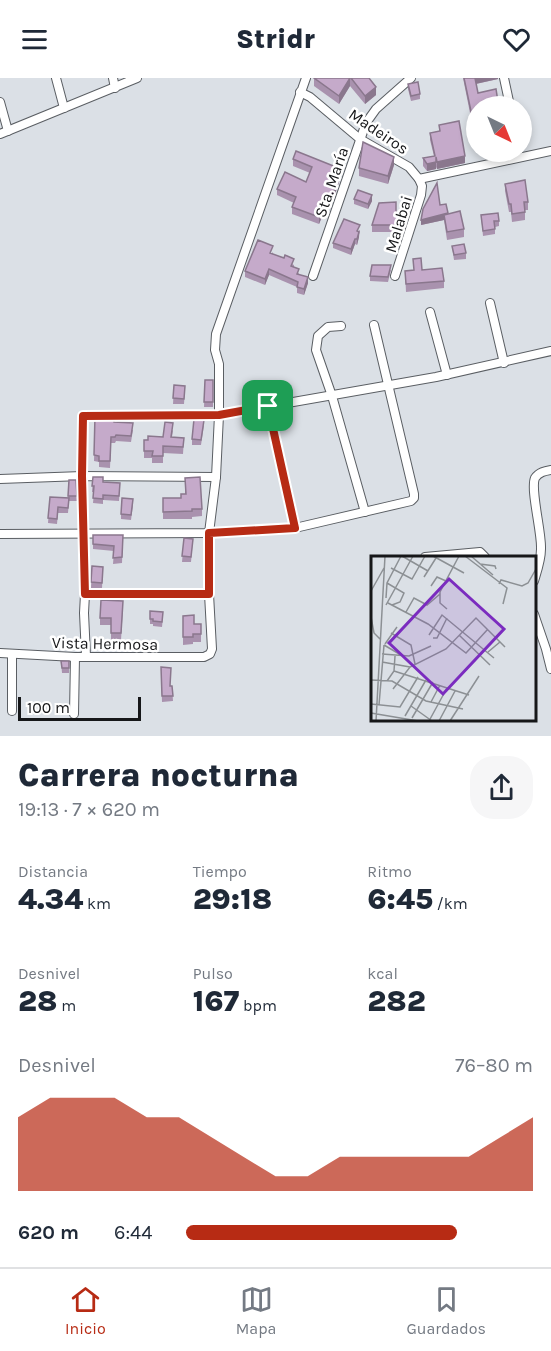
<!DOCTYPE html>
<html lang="es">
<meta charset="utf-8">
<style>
body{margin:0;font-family:Karla,sans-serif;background:#f6f6f7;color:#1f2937;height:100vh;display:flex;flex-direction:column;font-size:22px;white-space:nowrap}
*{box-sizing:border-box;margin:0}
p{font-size:20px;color:#747a83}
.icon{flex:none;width:33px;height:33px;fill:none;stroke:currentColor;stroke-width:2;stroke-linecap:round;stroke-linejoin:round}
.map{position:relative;height:658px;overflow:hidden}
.side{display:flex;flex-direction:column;background:#fff;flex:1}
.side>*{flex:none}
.needle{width:39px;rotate:137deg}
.fabs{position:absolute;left:466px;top:18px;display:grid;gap:12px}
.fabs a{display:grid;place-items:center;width:66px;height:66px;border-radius:50%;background:#fff;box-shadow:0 3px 9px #0003;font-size:30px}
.scale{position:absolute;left:18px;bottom:15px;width:123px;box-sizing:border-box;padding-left:6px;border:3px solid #161719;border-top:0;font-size:16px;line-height:21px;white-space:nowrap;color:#161719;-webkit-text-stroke:4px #fff;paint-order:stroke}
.pin{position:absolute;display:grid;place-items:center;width:51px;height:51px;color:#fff;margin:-26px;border-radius:12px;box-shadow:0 3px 9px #0006}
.round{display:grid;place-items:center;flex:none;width:63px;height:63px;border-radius:24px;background:#f6f6f7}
.head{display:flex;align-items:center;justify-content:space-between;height:102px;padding:0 18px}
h1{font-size:33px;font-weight:800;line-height:45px}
.stats{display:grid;grid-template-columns:repeat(3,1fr);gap:9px;height:102px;padding:6px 18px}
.stats div{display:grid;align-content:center}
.stats b{font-size:30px;font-weight:800}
.stats small{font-size:16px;font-weight:400}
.stats p{font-size:16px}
.chart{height:168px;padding:12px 18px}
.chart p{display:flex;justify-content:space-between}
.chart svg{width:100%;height:108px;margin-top:6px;fill:#b72b14;opacity:.7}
ul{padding:0 18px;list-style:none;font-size:20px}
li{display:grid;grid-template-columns:96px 72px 1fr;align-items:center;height:45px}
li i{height:15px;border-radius:8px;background:#b72b14}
header{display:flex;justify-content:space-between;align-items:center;height:78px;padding:0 18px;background:#fff;font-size:27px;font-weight:800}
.menu{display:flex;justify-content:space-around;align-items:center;height:84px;border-top:2px solid #e0e1e3;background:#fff;font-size:16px;color:#747a83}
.menu a{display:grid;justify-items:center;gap:3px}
.menu .selected{color:#b72b14}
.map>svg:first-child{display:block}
</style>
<header><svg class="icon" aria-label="menu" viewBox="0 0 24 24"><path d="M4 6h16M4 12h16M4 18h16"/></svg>Stridr<svg class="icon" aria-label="heart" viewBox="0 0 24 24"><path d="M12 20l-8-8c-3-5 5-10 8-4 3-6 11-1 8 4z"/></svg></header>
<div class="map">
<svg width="551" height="658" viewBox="0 0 551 658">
<rect width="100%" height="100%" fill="#dbe0e6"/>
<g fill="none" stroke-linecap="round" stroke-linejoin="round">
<defs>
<g id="street">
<polyline points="56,0 64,30"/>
<polyline points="113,0 115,10"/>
<polyline points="504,0 510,28"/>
<polyline points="300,14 310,19 360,61 409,89 419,101 551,73"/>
<polyline points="0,24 8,53"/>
<polyline points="0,56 137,0"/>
<polyline points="313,198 366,45 376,31 411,0"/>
<polyline points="395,198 421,117 422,108 419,101"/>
<polyline points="490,225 504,285"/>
<polyline points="430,234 447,297"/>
<polyline points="341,248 328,249 318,258 316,272 332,318 365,434"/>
<polyline points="268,329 295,450"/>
<polyline points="0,401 82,398 216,399"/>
<polyline points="0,456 209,455 295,450 411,423 414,420 414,416 374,247"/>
<polyline points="425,479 480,474 485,479"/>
<path d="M534,503C537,493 541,482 541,471C542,455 530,411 535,400C539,394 545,393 551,392"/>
<polyline points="85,516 209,516"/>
<polyline points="534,536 546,571 551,591"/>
<polyline points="0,575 75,579 204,579 210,576 212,571 209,516 209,455 216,399 219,337 219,286 215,272 216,256 306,0"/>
<polyline points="12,576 12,633"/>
<polyline points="86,578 84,535 85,516 82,398 83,338 219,337 436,299 551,273"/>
<polyline points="74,636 75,579"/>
</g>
</defs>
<use href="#street" stroke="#5a5e63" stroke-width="10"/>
<use href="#street" stroke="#fff" stroke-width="8"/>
</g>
<g fill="#a992ae">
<polygon points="314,0 369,0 376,17 365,26 350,8 339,26 314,8"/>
<polygon points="463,0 498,0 498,1 476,6 478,15 498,24 498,28 477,28 477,44 472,45"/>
<polygon points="408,6 420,16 420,21 411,23 408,11"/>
<polygon points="439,47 465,85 437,91 436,89 436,91 427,93 423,88 423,80 434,78 430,62 430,55 439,53"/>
<polygon points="293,81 341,98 330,131 326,129 319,146 292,136 292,129 294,125 277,117 277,111 306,104 310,95 293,88"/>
<polygon points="394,87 388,106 359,98 359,90"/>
<polygon points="505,106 528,124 528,132 525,132 525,142 512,144 511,134 509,134 505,113"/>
<polygon points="354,121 372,123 368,131 354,126"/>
<polygon points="440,127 464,151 464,159 447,162 444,142 421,147"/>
<polygon points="396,135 407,142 403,154 372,154 372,147"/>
<polygon points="481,137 499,143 499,148 495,149 495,156 483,158"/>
<polygon points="360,152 359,159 357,167 355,166 351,177 333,170 333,165"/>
<polygon points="452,168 466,175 466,181 454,182"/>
<polygon points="273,174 272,176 294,187 294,189 299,196 308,205 304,217 297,215 297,209 269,197 265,207 245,199 245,193"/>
<polygon points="413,181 422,192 444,203 444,210 406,214 405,193 414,192"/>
<polygon points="391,192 388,204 370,203 370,198"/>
<polygon points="205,302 213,302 213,329 204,329"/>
<polygon points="174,307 185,308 184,326 173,326"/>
<polygon points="95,338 114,344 133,352 131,364 116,363 115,365 111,365 110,390 99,389 99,384 94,383"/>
<polygon points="204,347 201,367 192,367 192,361"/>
<polygon points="173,352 172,359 184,360 183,376 163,375 163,385 152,385 152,380 144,380 144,362 163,359"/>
<polygon points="93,399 103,404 120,405 119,423 103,422 103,426 93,425 94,414 92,414"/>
<polygon points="185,400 202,431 202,438 192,439 192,441 163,441 163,420 181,420 185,416"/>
<polygon points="69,402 76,402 77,423 69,423 68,435 58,435 57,446 48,445 50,419 68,420"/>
<polygon points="133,427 131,442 121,441 121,436"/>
<polygon points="93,457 123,457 122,485 113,486 114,473 93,471"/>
<polygon points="184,460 193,461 191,484 182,484"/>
<polygon points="92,488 103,489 102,510 91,510"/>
<polygon points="123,530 121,562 111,562 111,547 100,547 100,540"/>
<polygon points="150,533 163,539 162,549 153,548 153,546 150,546"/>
<polygon points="183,538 194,546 201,546 201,564 193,564 193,566 183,567"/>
<polygon points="61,583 69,583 69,595 62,595"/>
<polygon points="161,589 170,608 172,608 173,623 162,624"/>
</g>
<g fill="#8a778d">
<polygon points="350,0 350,8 339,26 339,18"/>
<polygon points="475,0 498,0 498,1 475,6"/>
<polygon points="376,9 376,17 365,26 365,18"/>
<polygon points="499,74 517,74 499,78"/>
<polygon points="465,78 465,85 437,91 437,84"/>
<polygon points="394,79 394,87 388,106 388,98"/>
<polygon points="436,84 436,91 427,93 427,86"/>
<polygon points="341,91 341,98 330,131 330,124"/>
<polygon points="372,117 372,123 368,131 368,126"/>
<polygon points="326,122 326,129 319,146 319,139"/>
<polygon points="407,135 407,142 403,154 403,147"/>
<polygon points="448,135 444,137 444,142 421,147 421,142"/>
<polygon points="359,154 359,159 357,167 357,161"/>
<polygon points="355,161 355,166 351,177 351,171"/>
<polygon points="269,191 269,197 265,207 265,201"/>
<polygon points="308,199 308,205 304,217 304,211"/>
</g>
<g fill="#c5aaca" stroke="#8a778d" stroke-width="1.5">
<polygon points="314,0 350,0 339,18"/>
<polygon points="351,0 369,0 376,9 365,18"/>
<polygon points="464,0 475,0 478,15 496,11 498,24 490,26 490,28 477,28 477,37 472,38"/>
<polygon points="418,4 420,16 411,18 408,6"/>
<polygon points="459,43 465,78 437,84 436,79 436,84 427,86 423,80 435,78 430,55 440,53 439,47"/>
<polygon points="363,64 394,79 388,98 359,90"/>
<polygon points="296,73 341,91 330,124 326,122 319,139 292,129 296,119 277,111 285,94 306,104 312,89 293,81"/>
<polygon points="525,102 528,124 524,124 525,134 512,136 511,126 509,126 505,106"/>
<polygon points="437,105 440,127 446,126 448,135 421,142 423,131"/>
<polygon points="358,112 372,117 368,126 354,121"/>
<polygon points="396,124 396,135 407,135 403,147 372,147 379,125"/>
<polygon points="460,133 464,151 447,154 444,137"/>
<polygon points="498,135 499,143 494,143 495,151 483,153 481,137"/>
<polygon points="344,141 360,147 357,153 359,154 357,161 355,161 351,171 333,165"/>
<polygon points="258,162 273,168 270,175 284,180 285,177 294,181 291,188 299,191 297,196 308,199 304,211 297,209 298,204 269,191 265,201 245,193"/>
<polygon points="464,166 466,175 454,177 452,168"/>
<polygon points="421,180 422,192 442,190 444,203 406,206 405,193 414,192 413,181"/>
<polygon points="372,187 391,187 388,199 370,198"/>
<polygon points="205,302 213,302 213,324 204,324"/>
<polygon points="174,307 185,308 184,321 173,320"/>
<polygon points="95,338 114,338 114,344 133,345 131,358 116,357 115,359 111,359 110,383 99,383 99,378 94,377"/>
<polygon points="194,341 204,342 201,362 192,361"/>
<polygon points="165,344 173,345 171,359 184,360 183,369 163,368 163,378 152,378 153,373 144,373 144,362 148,362 148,358 163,359"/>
<polygon points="93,399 103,399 103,404 120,405 119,418 103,417 103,421 93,420 94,408 92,408"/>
<polygon points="200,399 202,431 192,431 192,433 163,434 163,420 181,420 181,416 186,416 185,400"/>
<polygon points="69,402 76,402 77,418 68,418"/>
<polygon points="50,419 69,420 68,430 58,429 57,441 48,440"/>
<polygon points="122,420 133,421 131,437 121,436"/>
<polygon points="93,457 123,457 122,479 113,480 114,468 93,466"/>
<polygon points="184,460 193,461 191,479 182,478"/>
<polygon points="92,488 103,489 102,505 91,504"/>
<polygon points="101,522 123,523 121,555 111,555 111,540 100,540"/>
<polygon points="150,533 163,534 162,544 153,543 153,541 150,541"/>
<polygon points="194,537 194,546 201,546 201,556 193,556 193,559 183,559 183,538"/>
<polygon points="61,583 69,583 69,590 62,590"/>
<polygon points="161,589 171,590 170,608 172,608 173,618 162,618"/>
</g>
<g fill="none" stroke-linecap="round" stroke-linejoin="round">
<defs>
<polygon id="route" points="268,328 295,450 209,455 209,516 85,516 82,398 83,338 219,337"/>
</defs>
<use href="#route" stroke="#fff" stroke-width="12"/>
<use href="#route" stroke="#b72b14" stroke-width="8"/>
</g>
<g text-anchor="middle" stroke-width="5" stroke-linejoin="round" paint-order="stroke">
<g font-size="16" fill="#161719" stroke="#fff">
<text transform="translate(379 53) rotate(34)" y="6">Madeiros</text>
<text transform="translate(331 104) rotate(-71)" y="6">Sta. María</text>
<text transform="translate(398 146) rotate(-73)" y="6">Malabai</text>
<text transform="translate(105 565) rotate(1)" y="6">Vista Hermosa</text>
</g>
</g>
<g transform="translate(371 478)">
<rect width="165" height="165" fill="#dbe0e6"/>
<path fill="none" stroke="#8c9094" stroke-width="1.5" d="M31,0L57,15M62,0L93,17M94,0L136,32L132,48M100,0L122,19M109,8L124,10L125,13M20,12L41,23L54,0M53,21L65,2M16,27L33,37L29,46L21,49M128,28L130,24L151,30L157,27L165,13M60,30L66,21L75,25M0,35L13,12M15,42L16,27L30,0M17,47L57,68L95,97L117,73M15,49L42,0M76,53L69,47V36L88,0M35,56L43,42L56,49L69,38M0,61L3,77L9,83M20,77L40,89L44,108M58,79L71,59L123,102M88,79L119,109M62,82H66L76,62M14,88L26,71M13,89L30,99M117,96L129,86L134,91M11,98L38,100L60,90M11,106L39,111M23,115L98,139M0,124L21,125L55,145L92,153M16,125L23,115L24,100M22,133L39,111L75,93L105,62L129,86M60,146L69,129M0,148L29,151L47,121M8,149L13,89M40,150L61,165M0,157L47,165M34,160L55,124M41,162L62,126M5,165L14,0M58,165L76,132M68,165L84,135M79,165L108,120"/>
<path fill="#7b2cbf" fill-opacity="0.15" stroke="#7b2cbf" stroke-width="3" d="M78,23L133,73L72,138L18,87Z"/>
<rect width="165" height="165" fill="none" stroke="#161719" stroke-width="3"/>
</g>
</svg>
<div class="fabs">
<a><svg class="needle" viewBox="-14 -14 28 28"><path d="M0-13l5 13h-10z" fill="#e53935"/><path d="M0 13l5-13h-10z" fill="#747a83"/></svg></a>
</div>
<div class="scale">100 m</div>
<div class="pin" style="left:268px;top:328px;background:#1e9e55"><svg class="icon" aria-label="arrive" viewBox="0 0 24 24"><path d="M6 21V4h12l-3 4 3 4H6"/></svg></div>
</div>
<section class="side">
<div class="head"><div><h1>Carrera nocturna</h1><p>19:13 · 7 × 620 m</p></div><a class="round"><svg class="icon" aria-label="share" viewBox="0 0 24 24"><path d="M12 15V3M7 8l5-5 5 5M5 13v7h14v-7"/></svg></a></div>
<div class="stats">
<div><p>Distancia</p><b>4.34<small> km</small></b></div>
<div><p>Tiempo</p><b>29:18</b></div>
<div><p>Ritmo</p><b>6:45<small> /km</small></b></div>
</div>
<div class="stats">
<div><p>Desnivel</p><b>28<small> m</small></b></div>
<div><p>Pulso</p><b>167<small> bpm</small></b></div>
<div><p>kcal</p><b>282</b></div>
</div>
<div class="chart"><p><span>Desnivel</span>76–80 m</p>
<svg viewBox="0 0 160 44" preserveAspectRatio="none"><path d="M0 44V14L10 6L20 6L30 6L40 14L50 14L60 22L70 30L80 38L90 38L100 30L110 30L120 30L130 30L140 30L150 22L160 14V44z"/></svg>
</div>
<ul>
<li><b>620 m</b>6:44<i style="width:78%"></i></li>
</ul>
</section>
<nav class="menu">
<a class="selected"><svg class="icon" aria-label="home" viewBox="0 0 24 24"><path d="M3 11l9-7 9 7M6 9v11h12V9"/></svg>Inicio</a>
<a><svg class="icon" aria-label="map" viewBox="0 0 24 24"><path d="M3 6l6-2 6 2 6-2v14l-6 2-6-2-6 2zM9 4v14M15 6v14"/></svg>Mapa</a>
<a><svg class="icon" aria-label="saved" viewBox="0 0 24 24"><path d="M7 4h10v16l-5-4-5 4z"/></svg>Guardados</a>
</nav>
